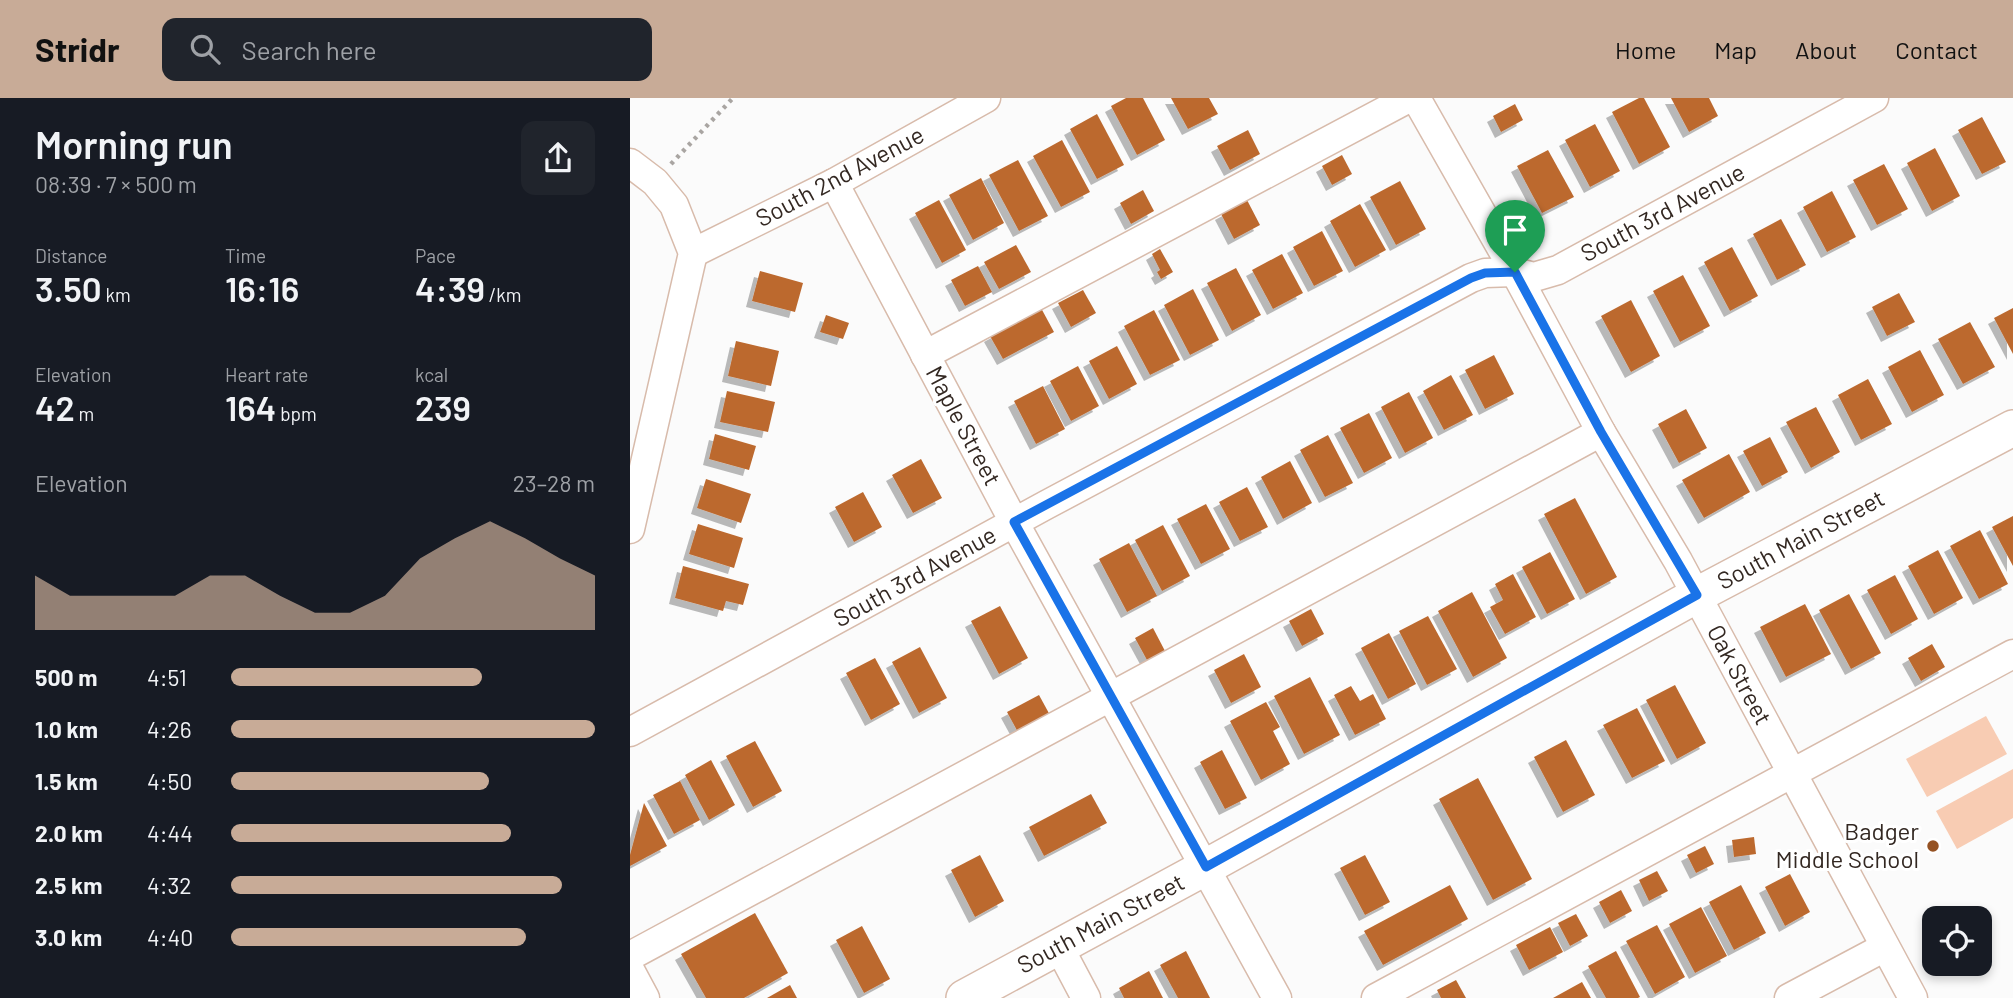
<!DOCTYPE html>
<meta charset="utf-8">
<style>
body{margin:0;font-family:Barlow,sans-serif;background:#20242c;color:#f1f3f6;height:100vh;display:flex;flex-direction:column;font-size:26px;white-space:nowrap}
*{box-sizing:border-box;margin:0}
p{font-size:23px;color:#9ea1a6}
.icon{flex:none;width:38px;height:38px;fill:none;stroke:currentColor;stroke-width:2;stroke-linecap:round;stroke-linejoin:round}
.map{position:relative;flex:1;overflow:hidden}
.details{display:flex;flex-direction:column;background:#171b24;width:630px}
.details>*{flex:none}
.fabs{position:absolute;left:1292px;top:808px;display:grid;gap:14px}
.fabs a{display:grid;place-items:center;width:70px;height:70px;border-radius:14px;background:#171b24;box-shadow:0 4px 10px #0003;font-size:35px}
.pin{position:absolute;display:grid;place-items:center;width:60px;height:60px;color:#fff;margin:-72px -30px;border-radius:50% 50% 50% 0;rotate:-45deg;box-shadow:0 0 7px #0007}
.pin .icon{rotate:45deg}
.round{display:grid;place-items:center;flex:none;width:74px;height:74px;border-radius:14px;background:#20242c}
.headline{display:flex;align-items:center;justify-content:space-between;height:119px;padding:0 35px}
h1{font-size:38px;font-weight:600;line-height:52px}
.metrics{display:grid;grid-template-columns:repeat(3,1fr);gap:10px;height:119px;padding:7px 35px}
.metrics div{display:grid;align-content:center}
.metrics b{font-size:35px;font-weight:600}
.metrics small{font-size:19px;font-weight:400}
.metrics p{font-size:19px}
.chart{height:196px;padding:14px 35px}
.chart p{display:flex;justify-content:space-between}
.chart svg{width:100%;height:126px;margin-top:7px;fill:#c8ab97;opacity:.7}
ul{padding:0 35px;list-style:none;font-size:23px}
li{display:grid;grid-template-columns:112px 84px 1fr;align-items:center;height:52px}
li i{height:18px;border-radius:9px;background:#c8ab97}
header{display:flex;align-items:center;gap:42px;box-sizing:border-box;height:98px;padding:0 35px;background:#c8ab97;color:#111}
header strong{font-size:33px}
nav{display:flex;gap:38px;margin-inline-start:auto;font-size:24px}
.search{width:490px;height:63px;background:#20242c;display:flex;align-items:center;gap:18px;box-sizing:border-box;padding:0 24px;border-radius:14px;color:#9ea1a6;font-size:26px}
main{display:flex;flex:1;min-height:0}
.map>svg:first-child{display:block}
</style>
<header>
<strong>Stridr</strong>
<div class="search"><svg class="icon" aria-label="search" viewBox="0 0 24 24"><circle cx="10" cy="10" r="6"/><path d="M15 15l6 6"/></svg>Search here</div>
<nav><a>Home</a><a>Map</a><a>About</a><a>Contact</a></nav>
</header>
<main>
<section class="details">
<div class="headline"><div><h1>Morning run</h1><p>08:39 · 7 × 500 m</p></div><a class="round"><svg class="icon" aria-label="share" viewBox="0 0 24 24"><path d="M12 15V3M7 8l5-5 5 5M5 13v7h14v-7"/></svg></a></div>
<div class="metrics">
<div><p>Distance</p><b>3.50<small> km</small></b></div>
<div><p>Time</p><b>16:16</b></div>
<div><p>Pace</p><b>4:39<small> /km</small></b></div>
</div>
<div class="metrics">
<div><p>Elevation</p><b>42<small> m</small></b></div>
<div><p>Heart rate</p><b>164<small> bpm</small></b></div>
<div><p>kcal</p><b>239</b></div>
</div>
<div class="chart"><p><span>Elevation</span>23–28 m</p>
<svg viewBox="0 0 160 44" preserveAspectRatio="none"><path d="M0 44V25L10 32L20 32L30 32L40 32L50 25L60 25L70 32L80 38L90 38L100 32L110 19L120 12L130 6L140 12L150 19L160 25V44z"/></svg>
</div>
<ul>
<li><b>500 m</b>4:51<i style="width:69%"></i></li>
<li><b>1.0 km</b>4:26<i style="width:100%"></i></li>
<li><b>1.5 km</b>4:50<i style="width:71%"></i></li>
<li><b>2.0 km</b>4:44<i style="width:77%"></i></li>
<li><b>2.5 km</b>4:32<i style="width:91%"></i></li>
<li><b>3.0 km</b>4:40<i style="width:81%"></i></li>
</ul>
</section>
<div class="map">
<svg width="1383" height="900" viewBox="0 0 1383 900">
<defs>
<filter id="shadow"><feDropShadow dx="-6" dy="6" stdDeviation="0" flood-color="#0004"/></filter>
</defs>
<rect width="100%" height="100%" fill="#fbfbfb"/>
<g fill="#f8ccb3">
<polygon points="1356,618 1377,656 1297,699 1276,661"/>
<polygon points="1383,671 1383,720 1327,751 1306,713"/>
</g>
<g fill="#bc692f" filter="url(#shadow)">
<polygon points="496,0 513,0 535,42 507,57 481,8"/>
<polygon points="541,0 579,0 588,16 558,31"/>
<polygon points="1009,0 1014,0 1040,49 1009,66 982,14"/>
<polygon points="1041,0 1079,0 1088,18 1059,34"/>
<polygon points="885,6 893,22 871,34 863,18"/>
<polygon points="467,16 494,67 467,81 440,31"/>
<polygon points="1352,19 1376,64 1352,76 1328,32"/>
<polygon points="965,26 990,73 960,89 935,42"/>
<polygon points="618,32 630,56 600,72 587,48"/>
<polygon points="432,42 460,94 431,109 403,58"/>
<polygon points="1305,50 1330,98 1302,113 1277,65"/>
<polygon points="918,52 944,99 912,115 887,68"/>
<polygon points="712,57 722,76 702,87 692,68"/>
<polygon points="388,62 418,118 389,133 359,77"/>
<polygon points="1254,66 1278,111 1247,127 1223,82"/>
<polygon points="351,80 374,125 343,142 319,97"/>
<polygon points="770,83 796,131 766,147 740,99"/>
<polygon points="513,92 524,113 501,126 490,105"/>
<polygon points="1202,93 1226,139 1197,154 1173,109"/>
<polygon points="309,102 336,152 312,165 285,115"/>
<polygon points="617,102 630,127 604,141 591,116"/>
<polygon points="730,106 756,152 725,169 700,123"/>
<polygon points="1151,121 1176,167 1147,182 1123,136"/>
<polygon points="692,133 713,173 684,188 663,149"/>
<polygon points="386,147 401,174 369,191 354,164"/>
<polygon points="1102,149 1128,198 1100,213 1074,164"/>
<polygon points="530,151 543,174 531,181 527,174 530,172 522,156"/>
<polygon points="652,156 673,195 643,211 622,172"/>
<polygon points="348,168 362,194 335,208 321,182"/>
<polygon points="606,170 631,217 602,233 577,185"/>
<polygon points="130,173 173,185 165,214 122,203"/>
<polygon points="1053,177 1080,228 1050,244 1023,193"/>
<polygon points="563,191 589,242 560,257 534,207"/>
<polygon points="453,192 466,215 441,229 428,205"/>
<polygon points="1269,195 1285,224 1257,238 1242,209"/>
<polygon points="1001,202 1030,258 1001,274 971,218"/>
<polygon points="411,210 424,234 373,261 360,238"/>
<polygon points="1383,210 1383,256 1364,220"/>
<polygon points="524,212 550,262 520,277 494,228"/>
<polygon points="196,217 219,225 213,241 190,234"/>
<polygon points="1340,224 1365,269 1333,286 1308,241"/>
<polygon points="106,243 149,253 141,288 98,278"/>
<polygon points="487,248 507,286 479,301 459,263"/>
<polygon points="1290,252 1314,297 1282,314 1258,269"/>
<polygon points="864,257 884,296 855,311 835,272"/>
<polygon points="448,268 469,308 441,323 420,283"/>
<polygon points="821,277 843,317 814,332 793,293"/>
<polygon points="1238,281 1262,326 1231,342 1208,297"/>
<polygon points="413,288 435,331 406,346 384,303"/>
<polygon points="97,293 145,304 138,334 90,324"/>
<polygon points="779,294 803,340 775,355 751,309"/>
<polygon points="1186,309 1210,354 1181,370 1156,324"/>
<polygon points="1056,311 1077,350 1049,365 1028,326"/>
<polygon points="739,315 762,360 734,375 710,330"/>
<polygon points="85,336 126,348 119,372 79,361"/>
<polygon points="698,337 723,385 695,399 670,352"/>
<polygon points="1140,339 1158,374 1132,388 1113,353"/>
<polygon points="1099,356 1120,394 1074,420 1052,382"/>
<polygon points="291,361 312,400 283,415 262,377"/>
<polygon points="660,363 682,405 653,421 631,379"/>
<polygon points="76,381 121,396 111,425 67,410"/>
<polygon points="617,389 638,429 610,443 589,404"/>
<polygon points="233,394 252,429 224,444 205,409"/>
<polygon points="945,400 987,479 956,496 914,416"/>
<polygon points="576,406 600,451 571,466 547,421"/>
<polygon points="1383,418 1383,468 1362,429"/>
<polygon points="68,426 113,440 104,470 59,456"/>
<polygon points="533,427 560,478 532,493 505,442"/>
<polygon points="1350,432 1378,486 1349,501 1320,448"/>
<polygon points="499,445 527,498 497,514 469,461"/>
<polygon points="1308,452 1333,500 1304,516 1278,468"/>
<polygon points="920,454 945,501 917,516 892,469"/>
<polygon points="53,468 119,486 113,507 96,503 93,513 45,500"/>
<polygon points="883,476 906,519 875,536 860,509 873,502 865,486"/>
<polygon points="1265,477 1288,521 1261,536 1237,492"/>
<polygon points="842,494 877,560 843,579 808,513"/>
<polygon points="1219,496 1251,555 1221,571 1189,512"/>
<polygon points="1175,506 1201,556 1156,579 1130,529"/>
<polygon points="370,508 398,560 369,576 341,523"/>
<polygon points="681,511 694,536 672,548 659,523"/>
<polygon points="798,518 827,571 797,587 769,533"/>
<polygon points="523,530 535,553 517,562 505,540"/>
<polygon points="759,535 786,586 758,601 731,550"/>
<polygon points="1302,546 1315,569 1291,583 1278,560"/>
<polygon points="290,549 317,600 289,615 262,564"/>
<polygon points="614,556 631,589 601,605 584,572"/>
<polygon points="245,560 270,606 241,622 216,575"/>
<polygon points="680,579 710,637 674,656 644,598"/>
<polygon points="1045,587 1076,645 1047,661 1016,602"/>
<polygon points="721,588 730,603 743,596 756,621 725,637 704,597"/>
<polygon points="409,597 421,619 389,636 377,614"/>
<polygon points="636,604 650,629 643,633 660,666 631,682 600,623"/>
<polygon points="1007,610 1035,663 1002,680 973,627"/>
<polygon points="936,642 965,697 933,714 904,659"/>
<polygon points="125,643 152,693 123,709 96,658"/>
<polygon points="592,652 617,700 595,711 570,664"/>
<polygon points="81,662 105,707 79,722 55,677"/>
<polygon points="848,680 902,781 863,802 809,701"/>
<polygon points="50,683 70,722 44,736 23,697"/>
<polygon points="461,696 477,725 414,758 399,729"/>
<polygon points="14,705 37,748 0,768 0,757"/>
<polygon points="1124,739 1126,756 1104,759 1102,742"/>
<polygon points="1075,748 1084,766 1066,775 1057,757"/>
<polygon points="350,757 374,803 345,819 321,772"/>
<polygon points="735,757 760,804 735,817 710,770"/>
<polygon points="1027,773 1038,793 1019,803 1009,782"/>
<polygon points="1160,776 1180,814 1155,828 1135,789"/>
<polygon points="820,787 838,821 753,867 734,833"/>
<polygon points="1111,787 1136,835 1104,852 1079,804"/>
<polygon points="991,792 1002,813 980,825 969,804"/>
<polygon points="1071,809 1097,858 1065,875 1039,826"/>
<polygon points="125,815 158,875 114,900 76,900 51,856"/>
<polygon points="946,816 958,838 940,848 928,825"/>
<polygon points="1027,827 1055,879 1025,896 996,843"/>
<polygon points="232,828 260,881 234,895 206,842"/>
<polygon points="920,829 933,854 899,872 886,847"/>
<polygon points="556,853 580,900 548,900 530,867"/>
<polygon points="986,853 1010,899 1008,900 976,900 958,868"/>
<polygon points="519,873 533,900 494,900 489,890"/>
<polygon points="826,882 836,900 811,900 807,892"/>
<polygon points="952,884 961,900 923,900"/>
<polygon points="160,887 167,900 137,900"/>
</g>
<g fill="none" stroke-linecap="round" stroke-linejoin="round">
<defs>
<g id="minor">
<polyline points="786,0 885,174 971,334 1048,463 1283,900"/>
<polyline points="0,65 25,84 44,107 63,155 0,431"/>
<polyline points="204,85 384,424 647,900"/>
<polyline points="63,155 204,85 356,0"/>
<polyline points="295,257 779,0"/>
<polyline points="0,634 416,407 841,180 855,175 885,174 904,179 928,172 1244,0"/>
<polyline points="429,849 456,900"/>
<polyline points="0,858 971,334"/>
<polyline points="0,872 15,900"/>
<polyline points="746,900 1383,556"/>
<polyline points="1159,900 1255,849"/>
</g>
<polyline id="major" points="334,900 576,769 1067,497 1383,330"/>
</defs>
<use href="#minor" stroke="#d8bbab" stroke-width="31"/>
<use href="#major" stroke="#d8bbab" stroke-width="38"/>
<polyline stroke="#a9a5a2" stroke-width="4.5" stroke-dasharray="3.5 5" stroke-linecap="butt" points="41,66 103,0"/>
<use href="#minor" stroke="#fff" stroke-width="28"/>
<use href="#major" stroke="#fff" stroke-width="35"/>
</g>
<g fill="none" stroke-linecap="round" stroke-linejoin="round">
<defs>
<polygon id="route" points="885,174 971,334 1067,497 576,769 384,424 841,180 855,175"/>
</defs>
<use href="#route" stroke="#fff" stroke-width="14"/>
<use href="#route" stroke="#1a73e8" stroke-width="9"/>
</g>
<circle fill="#955223" stroke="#fff" stroke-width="2.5" cx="1303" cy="748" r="7"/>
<g text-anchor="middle" stroke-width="6" stroke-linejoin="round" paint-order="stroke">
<g font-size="24" fill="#332822" stroke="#fff">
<text transform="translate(210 79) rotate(-28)" y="8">South 2nd Avenue</text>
<text transform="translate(1033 115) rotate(-28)" y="8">South 3rd Avenue</text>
<text transform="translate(333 328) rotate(62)" y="8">Maple Street</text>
<text transform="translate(1171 442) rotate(-28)" y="8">South Main Street</text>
<text transform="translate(285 479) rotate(-29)" y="8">South 3rd Avenue</text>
<text transform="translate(1109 577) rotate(62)" y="8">Oak Street</text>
<text transform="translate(471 826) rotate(-28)" y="8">South Main Street</text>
</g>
<g font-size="24" fill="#332822" stroke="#fff" text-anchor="end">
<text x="1289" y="742">Badger<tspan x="1289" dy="28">Middle School</tspan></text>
</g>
</g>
</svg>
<div class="fabs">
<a><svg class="icon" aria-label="locate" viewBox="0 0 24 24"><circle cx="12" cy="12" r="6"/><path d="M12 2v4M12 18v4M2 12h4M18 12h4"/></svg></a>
</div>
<div class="pin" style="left:885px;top:174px;background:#1e9e55"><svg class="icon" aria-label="arrive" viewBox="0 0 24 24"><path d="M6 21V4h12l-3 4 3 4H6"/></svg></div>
</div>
</main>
